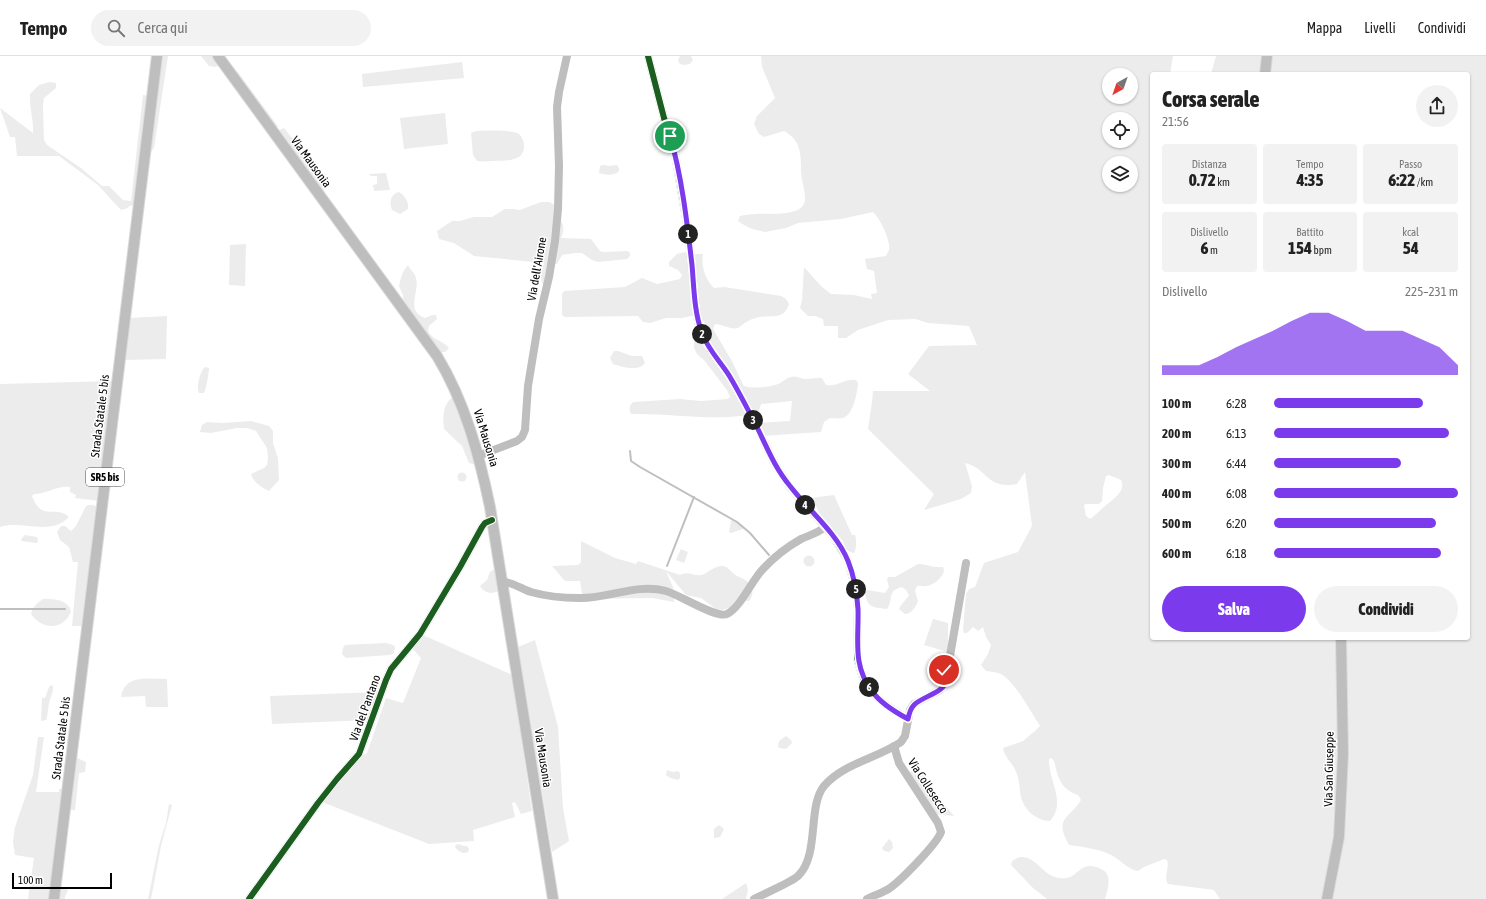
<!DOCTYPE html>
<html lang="it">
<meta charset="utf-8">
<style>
body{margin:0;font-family:"Asap Condensed",sans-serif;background:#f2f2f2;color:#222;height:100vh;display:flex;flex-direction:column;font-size:15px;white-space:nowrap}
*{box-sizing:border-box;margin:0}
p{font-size:13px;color:#767676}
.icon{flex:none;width:22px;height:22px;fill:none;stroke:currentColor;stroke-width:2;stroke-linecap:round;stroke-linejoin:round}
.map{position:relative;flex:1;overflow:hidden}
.side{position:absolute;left:1150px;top:16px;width:320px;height:568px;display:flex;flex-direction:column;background:#fff;border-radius:4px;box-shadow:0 1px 3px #0004}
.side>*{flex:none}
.needle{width:26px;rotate:220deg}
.tools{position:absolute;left:1102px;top:12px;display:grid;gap:8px}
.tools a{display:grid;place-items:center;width:36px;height:36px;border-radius:50%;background:#fff;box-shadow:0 1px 3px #0004;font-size:20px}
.scale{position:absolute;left:12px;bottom:10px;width:100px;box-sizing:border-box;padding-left:4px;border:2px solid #000;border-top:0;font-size:11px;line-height:14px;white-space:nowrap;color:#000;-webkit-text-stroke:3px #fff;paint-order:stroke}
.pin{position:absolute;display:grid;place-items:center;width:34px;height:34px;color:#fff;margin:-17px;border:2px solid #fff;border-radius:50%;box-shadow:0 1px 4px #0007}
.km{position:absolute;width:20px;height:20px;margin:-10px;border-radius:50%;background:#222;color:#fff;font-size:11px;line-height:20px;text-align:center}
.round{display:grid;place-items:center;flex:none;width:42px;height:42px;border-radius:21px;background:#f2f2f2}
.summary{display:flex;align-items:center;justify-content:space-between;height:68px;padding:0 12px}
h1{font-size:22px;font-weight:800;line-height:30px}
.stats{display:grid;grid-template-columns:repeat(3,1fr);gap:6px;height:68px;padding:4px 12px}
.stats div{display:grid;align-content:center;border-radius:4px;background:#f2f2f2;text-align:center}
.stats b{font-size:17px;font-weight:800}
.stats small{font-size:11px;font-weight:400}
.stats p{font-size:11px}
.chart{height:112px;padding:8px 12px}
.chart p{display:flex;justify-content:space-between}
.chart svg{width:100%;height:72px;margin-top:4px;fill:#7c3aed;opacity:.7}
.primary-button{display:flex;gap:8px;margin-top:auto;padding:8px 12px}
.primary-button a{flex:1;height:46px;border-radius:24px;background:#7c3aed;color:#fff;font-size:16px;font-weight:800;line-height:46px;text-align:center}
.primary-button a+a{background:#f2f2f2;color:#222}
ul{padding:0 12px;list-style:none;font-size:13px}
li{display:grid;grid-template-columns:64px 48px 1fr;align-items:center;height:30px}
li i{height:10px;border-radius:5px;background:#7c3aed}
header{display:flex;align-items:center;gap:24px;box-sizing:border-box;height:56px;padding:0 20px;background:#fff;border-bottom:1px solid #e0e0e0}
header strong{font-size:19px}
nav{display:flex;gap:22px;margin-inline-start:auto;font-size:14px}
.search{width:280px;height:36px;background:#f2f2f2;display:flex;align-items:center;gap:10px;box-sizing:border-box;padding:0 14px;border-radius:22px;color:#767676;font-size:15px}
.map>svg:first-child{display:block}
</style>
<header>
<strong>Tempo</strong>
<div class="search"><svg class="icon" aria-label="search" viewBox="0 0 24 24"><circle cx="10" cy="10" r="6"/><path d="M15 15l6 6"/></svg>Cerca qui</div>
<nav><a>Mappa</a><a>Livelli</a><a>Condividi</a></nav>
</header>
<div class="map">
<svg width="1486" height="843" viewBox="0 0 1486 843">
<rect width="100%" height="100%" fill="#fff"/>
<g fill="#ececec" fill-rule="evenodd">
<polygon points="161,0 168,0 154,92 149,98"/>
<polygon points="201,0 212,0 219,9 216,11 209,10"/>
<polygon points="680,0 691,0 693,4 690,8 683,9 679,7 678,4"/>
<path d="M761,0H1173L1170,18H1152V582H1339L1341,698L1337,780L1324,843H1220L1214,834L1168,828C1163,821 1170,812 1167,804L1164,803L1144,811L1138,815C1127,813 1122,805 1113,800C1100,793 1084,791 1069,789C1054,762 1068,764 1081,744L1078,739C1065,735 1059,726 1056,713C1055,708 1055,705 1051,702L1049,703C1048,724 1067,746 1050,765C1037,765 1024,754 1021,741C1019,733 1020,724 1016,716C1013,707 1004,701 1003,692L1023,685L1035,675L1040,670C1031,656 1017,630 1004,620C999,616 993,616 986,615L981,609L988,598L991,589L986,581L983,571L978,575L973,571L967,577H964L963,574L966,538L969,533L975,531L984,507L1018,496L1032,470L1025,416L1017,428C986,434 988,412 965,407L972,430L971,437L961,443L924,454L934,438L868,373L872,346L873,335H930L908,318L929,290L977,289L969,270L928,267L915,263L888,264L858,274L846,282H838V270H824L823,263L815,260H808L800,252L802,244L804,211L821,230L831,238L854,239L872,243L871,238L877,237L874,215L867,213L865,203L886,200C886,199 889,195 889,194C891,185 880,162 873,156L841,163L798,167L786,172L765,176L752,173L744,169L738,165L740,160C745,159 750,158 755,158C768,157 806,162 805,142C805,131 800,122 801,111C801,95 799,83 784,75L764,81L759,78L754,68L757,60L775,42L762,11ZM1109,19H1131V41H1109ZM1109,63H1131V85H1109ZM1109,107H1131V129H1109ZM1109,419L1121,424C1127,436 1111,444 1104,451C1099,455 1096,459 1090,463L1086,460L1084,449L1086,448H1099L1102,445L1103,432L1106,420Z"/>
<polygon points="1216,0 1265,0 1262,18 1211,18"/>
<polygon points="1270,0 1486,0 1486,843 1330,843 1342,781 1344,582 1468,582 1468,18 1267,18"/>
<polygon points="462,6 464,22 363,31 362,18"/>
<polygon points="237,15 277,69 279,70 275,71 237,21"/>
<path d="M50,26L56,27V32L44,42L43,49L44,84L47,89L81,112L102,130H109L123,144L131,145L143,39L148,40L135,149L129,150L128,152L121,154L98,129L59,100H17L15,81H10L0,52L33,77C34,64 29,51 30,38L39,29Z"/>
<polygon points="445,57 448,88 404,93 400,62"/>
<polygon points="284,72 313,109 325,137 340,158 338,158 277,75"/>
<path d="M476,75C486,75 511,73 519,78C522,81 524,85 524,89C525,107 504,104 492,105C487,105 482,106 477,105L473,99L471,77Z"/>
<path d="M603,109L609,110L617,109L619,112V115C615,120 605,119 599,117L600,110Z"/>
<polygon points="386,117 390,134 374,135 373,129 377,128 377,120 371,120 369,118"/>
<path d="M399,136C405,140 409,146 408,153L400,158L392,154C389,147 390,138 399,136Z"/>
<path d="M541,146H549L557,150L546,233C538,226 542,216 544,207L474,200L454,187L439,183L437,175L452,165H460L474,161H492L505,153H513L520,154Z"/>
<path d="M559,163C565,169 564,175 561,182L591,183L600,195L603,196L628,195L630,197V200L627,203L598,206L592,204L582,197H575L562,199L557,208H553Z"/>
<polygon points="246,188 245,230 229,229 230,189"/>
<polygon points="689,195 696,259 682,262 666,262 650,267 643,266 638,260 565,261 562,259 562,238 564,235 625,231 642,222 657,228 680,223 682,219 678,214 669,210 669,206 677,198"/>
<path d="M691,198H703C701,210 705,223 714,232L724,231L781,240L786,243L789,248C784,264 773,259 760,261C752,262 744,267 738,272C730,274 723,268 715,268L713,273L733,307L743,329C749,334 773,331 780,327C784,325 786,322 791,321C796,319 801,323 806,323C812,323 816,321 822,322L826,329C838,331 845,322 856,324L858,327C857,337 854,358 843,362C839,363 834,362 830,362L824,366L821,376L762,380L711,294L704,275L705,267L699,261ZM792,345L790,365L760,367L759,355L761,348Z"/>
<path d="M408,209C410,214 415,217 416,222C420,235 405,255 425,262L432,259H436L437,263L429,270L428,275C433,285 443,284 449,292L445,296H439L404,249L403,239L399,230L400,225L403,216Z"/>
<polygon points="167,260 166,303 123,304 129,262"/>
<path d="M700,277L748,359C710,365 670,357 631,358C629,353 629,350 633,346L680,343L701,345L728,343L730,341L727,334L704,304L697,298L694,292V286Z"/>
<path d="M614,295H618L632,300H642L645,307C639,316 622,311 613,308L610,302Z"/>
<path d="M205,311L209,312C209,315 206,334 204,337H199C196,331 200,315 205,311Z"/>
<path d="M113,325L100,445L75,442L76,439L70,436V431C58,429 46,438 34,438L32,440C42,466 54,449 68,460V462C49,480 23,464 0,471V328Z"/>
<path d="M454,340L476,409L469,407L462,390L444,373C443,360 442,349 454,340Z"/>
<path d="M251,365L269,370L273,375V387L278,403L279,424L269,435C262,432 253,426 251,418L264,412L267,409L268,402L267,392L256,375L247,372H237L211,377L200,376L202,369L207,366L223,367Z"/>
<circle cx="462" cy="421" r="4.5"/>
<path d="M834,439L852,479H855C857,486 856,489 855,496L853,497L846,494L843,485L820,459L816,450L807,447L803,443Z"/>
<polygon points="89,449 93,449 98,451 84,570 72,570 78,506 73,506 69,491 60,484 57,476 61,470 65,470 71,475 76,470 86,450"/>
<polygon points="733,464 742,469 743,473 731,477 729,476 731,465"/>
<polygon points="25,479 37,481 38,485 37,487 21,485 22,482"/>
<path d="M581,485L615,502L636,508L638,505L680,519C689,514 694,521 702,519C708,517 714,510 722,510C728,510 730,515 734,518C737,521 741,521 745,524C753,529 755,538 749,545L739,544L732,551L723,554L716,553L701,542L686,539L666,515L673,531L674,546L652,542L583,543L580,525H565L552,510L578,509L581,506Z"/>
<polygon points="681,493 688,496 684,507 676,504"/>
<circle cx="809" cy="505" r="5.5"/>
<path d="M918,508C927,508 933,512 943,511L944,515C943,521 934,529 927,530C924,531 921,529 917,530L915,535L918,545C916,551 911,558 905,558L899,553C902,547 907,543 909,539L906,534L902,531C886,535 894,544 887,553C873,551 867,552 865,536L867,534L885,537L889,531L887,524L888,521H895Z"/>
<path d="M496,512L499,535C492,538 485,538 480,530L487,524L490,516Z"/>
<path d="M43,543C54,543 67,543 71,555C64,575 42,574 31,558C33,551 36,548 43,543Z"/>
<polygon points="933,563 948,567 948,596 924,589"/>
<polygon points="423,579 512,619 532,755 521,758 515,746 512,747 515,761 473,774 474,785 429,788 322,746 359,702 367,697 386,642 403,647 421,602 412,592"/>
<polygon points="535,584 558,671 563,752 569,785 552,796 518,591"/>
<polygon points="386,587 393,589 395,591 394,597 390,599 346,602 342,598 343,592 345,589"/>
<path d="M167,623L168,651H146L145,640L121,641C125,618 148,623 167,623Z"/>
<polygon points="51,629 53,630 53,634 49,647 47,661 46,664 41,665 42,642 45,642 49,631"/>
<polygon points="379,636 375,648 371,650 369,656 372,657 369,664 272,668 270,640"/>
<polygon points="786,680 791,684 792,687 786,693 779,692 778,690 779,685"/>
<polygon points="38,681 44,681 36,736 59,736 59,733 63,733 49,843 28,843 34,802 15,799 13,786 15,771 33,719"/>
<polygon points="75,701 86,706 85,716 79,717 75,754 69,754"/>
<polygon points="667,714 673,716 678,715 680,717 680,722 678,724 670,722 666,719"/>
<polygon points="914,714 926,719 929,730 954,760 933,758 906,718"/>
<polygon points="169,748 172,749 161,790 151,843 148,843 159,789 166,767"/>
<polygon points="719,769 724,773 720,781 714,782 714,773"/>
<polygon points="889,783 892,786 893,792 889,796 884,795 882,792"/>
<path d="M458,788L464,790H467L469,793L468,796C463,799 458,795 455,791L456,789Z"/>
<path d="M1019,801C1038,800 1042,820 1059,822C1079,826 1078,802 1101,813C1113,818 1108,832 1105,843H1047L1033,832L1011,809L1012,805Z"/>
<polygon points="746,827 748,834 746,843 722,843"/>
<polygon points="66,832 68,835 65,840 65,843 58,843 59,833"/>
</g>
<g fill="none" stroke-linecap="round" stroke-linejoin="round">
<g stroke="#bfbfbf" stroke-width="2">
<polyline points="630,395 631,405 640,411 737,466 750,477 769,499"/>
<polyline points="667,510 694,441"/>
<polyline points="0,553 65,553"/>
</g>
<defs>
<g id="major">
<path d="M218,0L437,300C465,346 479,398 490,451L553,843"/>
<polyline points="1265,18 1267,0"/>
<polyline points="54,843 157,0"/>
<polyline points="1327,843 1339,781 1343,698 1341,582"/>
</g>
</defs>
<use href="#major" stroke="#dbdbdb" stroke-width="12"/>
<g stroke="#bebebe" stroke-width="8">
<polyline points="648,0 664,62 675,98 688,174 697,261 701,277 710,294 729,320 755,366 773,405 789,430 833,480 848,505 856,534 858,552 857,602 863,622 872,637 885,648 908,663"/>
<polyline points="478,400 517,385 522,381 525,374 528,330 539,263 549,221 555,185 558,153 559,110 557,51 559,36 567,0"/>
<path d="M503,526C512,526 522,533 531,536C545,540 564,542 579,542C608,543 636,527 666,535C680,539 717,563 727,558C741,551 752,524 763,513C774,501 787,491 801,483C810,479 818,477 825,471"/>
<polyline points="249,843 318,747 337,723 359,698 386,624 391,613 420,578 460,511 482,471 485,467 492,464"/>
<path d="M754,843C765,837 790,827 798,820C820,799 807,751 824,730C844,707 878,702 901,686L905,680L910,654L914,648L940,634L945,628L946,625L944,614L950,600L966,507"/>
<path d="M867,843C874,839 883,837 890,832C901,824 937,788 941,776L938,767L899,707L894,690"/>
</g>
<use href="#major" stroke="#bebebe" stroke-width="10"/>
<defs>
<g id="cycleway">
<polyline points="648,0 664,62 675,98 688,174 697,261 701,277 710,294 729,320 755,366 773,405 789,430 833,480 848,505 856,534 858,552 857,602 863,622 872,637 885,648 908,663"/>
<polyline points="249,843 318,747 337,723 359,698 386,624 391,613 420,578 460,511 482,471 485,467 492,464"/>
</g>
</defs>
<use href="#cycleway" stroke="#fff" stroke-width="8"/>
<use href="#cycleway" stroke="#1b5e20" stroke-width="6"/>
</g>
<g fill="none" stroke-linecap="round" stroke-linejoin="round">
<defs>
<path id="route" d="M670,80C682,121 687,166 692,209C694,231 694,256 702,277C708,294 721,306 730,321C739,336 747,352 755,367C766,389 774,411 790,430C809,455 836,476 848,505C854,520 857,537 858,553C859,583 852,609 872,635C880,647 895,656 908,663C909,658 910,653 914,649C921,641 946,636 946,624C946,621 944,618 944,614"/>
</defs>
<use href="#route" stroke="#fff" stroke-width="8"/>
<use href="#route" stroke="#7c3aed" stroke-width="5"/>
</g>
<g text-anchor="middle" stroke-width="3" stroke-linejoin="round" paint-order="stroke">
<rect fill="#fff" stroke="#4c4c4c" stroke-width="1" x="86" y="412" width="38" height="18" rx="3"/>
<g font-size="11" font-weight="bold" fill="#000">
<text x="105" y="425">SR5 bis</text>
</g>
<g font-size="12" fill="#000" stroke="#fff">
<text transform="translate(311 106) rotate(54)" y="4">Via Mausonia</text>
<text transform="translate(537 213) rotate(-80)" y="4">Via dell'Airone</text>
<text transform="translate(100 360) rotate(-83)" y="4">Strada Statale 5 bis</text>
<text transform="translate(486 382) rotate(73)" y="4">Via Mausonia</text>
<text transform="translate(365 652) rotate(-70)" y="4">Via del Pantano</text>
<text transform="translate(61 682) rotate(-83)" y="4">Strada Statale 5 bis</text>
<text transform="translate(543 702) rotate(81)" y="4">Via Mausonia</text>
<text transform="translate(1329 713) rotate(-89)" y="4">Via San Giuseppe</text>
<text transform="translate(928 730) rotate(57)" y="4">Via Collesecco</text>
</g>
</g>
</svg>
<div class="tools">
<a><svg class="needle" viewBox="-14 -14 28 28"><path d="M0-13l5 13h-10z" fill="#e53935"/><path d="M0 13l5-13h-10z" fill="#767676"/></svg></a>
<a><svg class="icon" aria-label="locate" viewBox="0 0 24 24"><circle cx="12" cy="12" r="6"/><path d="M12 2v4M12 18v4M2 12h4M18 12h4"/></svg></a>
<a><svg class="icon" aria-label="layers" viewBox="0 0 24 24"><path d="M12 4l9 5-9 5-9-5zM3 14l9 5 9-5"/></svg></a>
</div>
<div class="scale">100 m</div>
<div class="pin" style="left:670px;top:80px;background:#1e9e55"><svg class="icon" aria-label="arrive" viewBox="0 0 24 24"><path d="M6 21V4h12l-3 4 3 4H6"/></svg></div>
<div class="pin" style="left:944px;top:614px;background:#d93025"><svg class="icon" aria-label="check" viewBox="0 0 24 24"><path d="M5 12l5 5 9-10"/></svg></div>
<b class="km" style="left:688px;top:178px">1</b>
<b class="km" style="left:702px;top:278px">2</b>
<b class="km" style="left:753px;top:364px">3</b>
<b class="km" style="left:805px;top:449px">4</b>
<b class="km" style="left:856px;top:533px">5</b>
<b class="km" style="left:869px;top:631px">6</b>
<section class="side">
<div class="summary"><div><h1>Corsa serale</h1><p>21:56</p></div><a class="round"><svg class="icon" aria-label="share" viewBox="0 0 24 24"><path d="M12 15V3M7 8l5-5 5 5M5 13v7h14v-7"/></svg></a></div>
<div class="stats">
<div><p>Distanza</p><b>0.72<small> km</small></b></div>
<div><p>Tempo</p><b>4:35</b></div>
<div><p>Passo</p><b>6:22<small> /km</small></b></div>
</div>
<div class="stats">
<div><p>Dislivello</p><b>6<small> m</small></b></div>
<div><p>Battito</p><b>154<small> bpm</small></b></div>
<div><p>kcal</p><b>54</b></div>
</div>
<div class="chart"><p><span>Dislivello</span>225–231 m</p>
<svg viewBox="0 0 160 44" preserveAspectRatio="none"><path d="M0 44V38L10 38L20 38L30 33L40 27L50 22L60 17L70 11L80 6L90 6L100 11L110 17L120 17L130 17L140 22L150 27L160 38V44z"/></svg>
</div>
<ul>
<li><b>100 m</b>6:28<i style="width:81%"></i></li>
<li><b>200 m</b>6:13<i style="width:95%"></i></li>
<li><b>300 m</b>6:44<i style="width:69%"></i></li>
<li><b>400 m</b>6:08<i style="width:100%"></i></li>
<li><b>500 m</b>6:20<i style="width:88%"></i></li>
<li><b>600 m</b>6:18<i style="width:91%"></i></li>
</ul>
<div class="primary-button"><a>Salva</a><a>Condividi</a></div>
</section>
</div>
